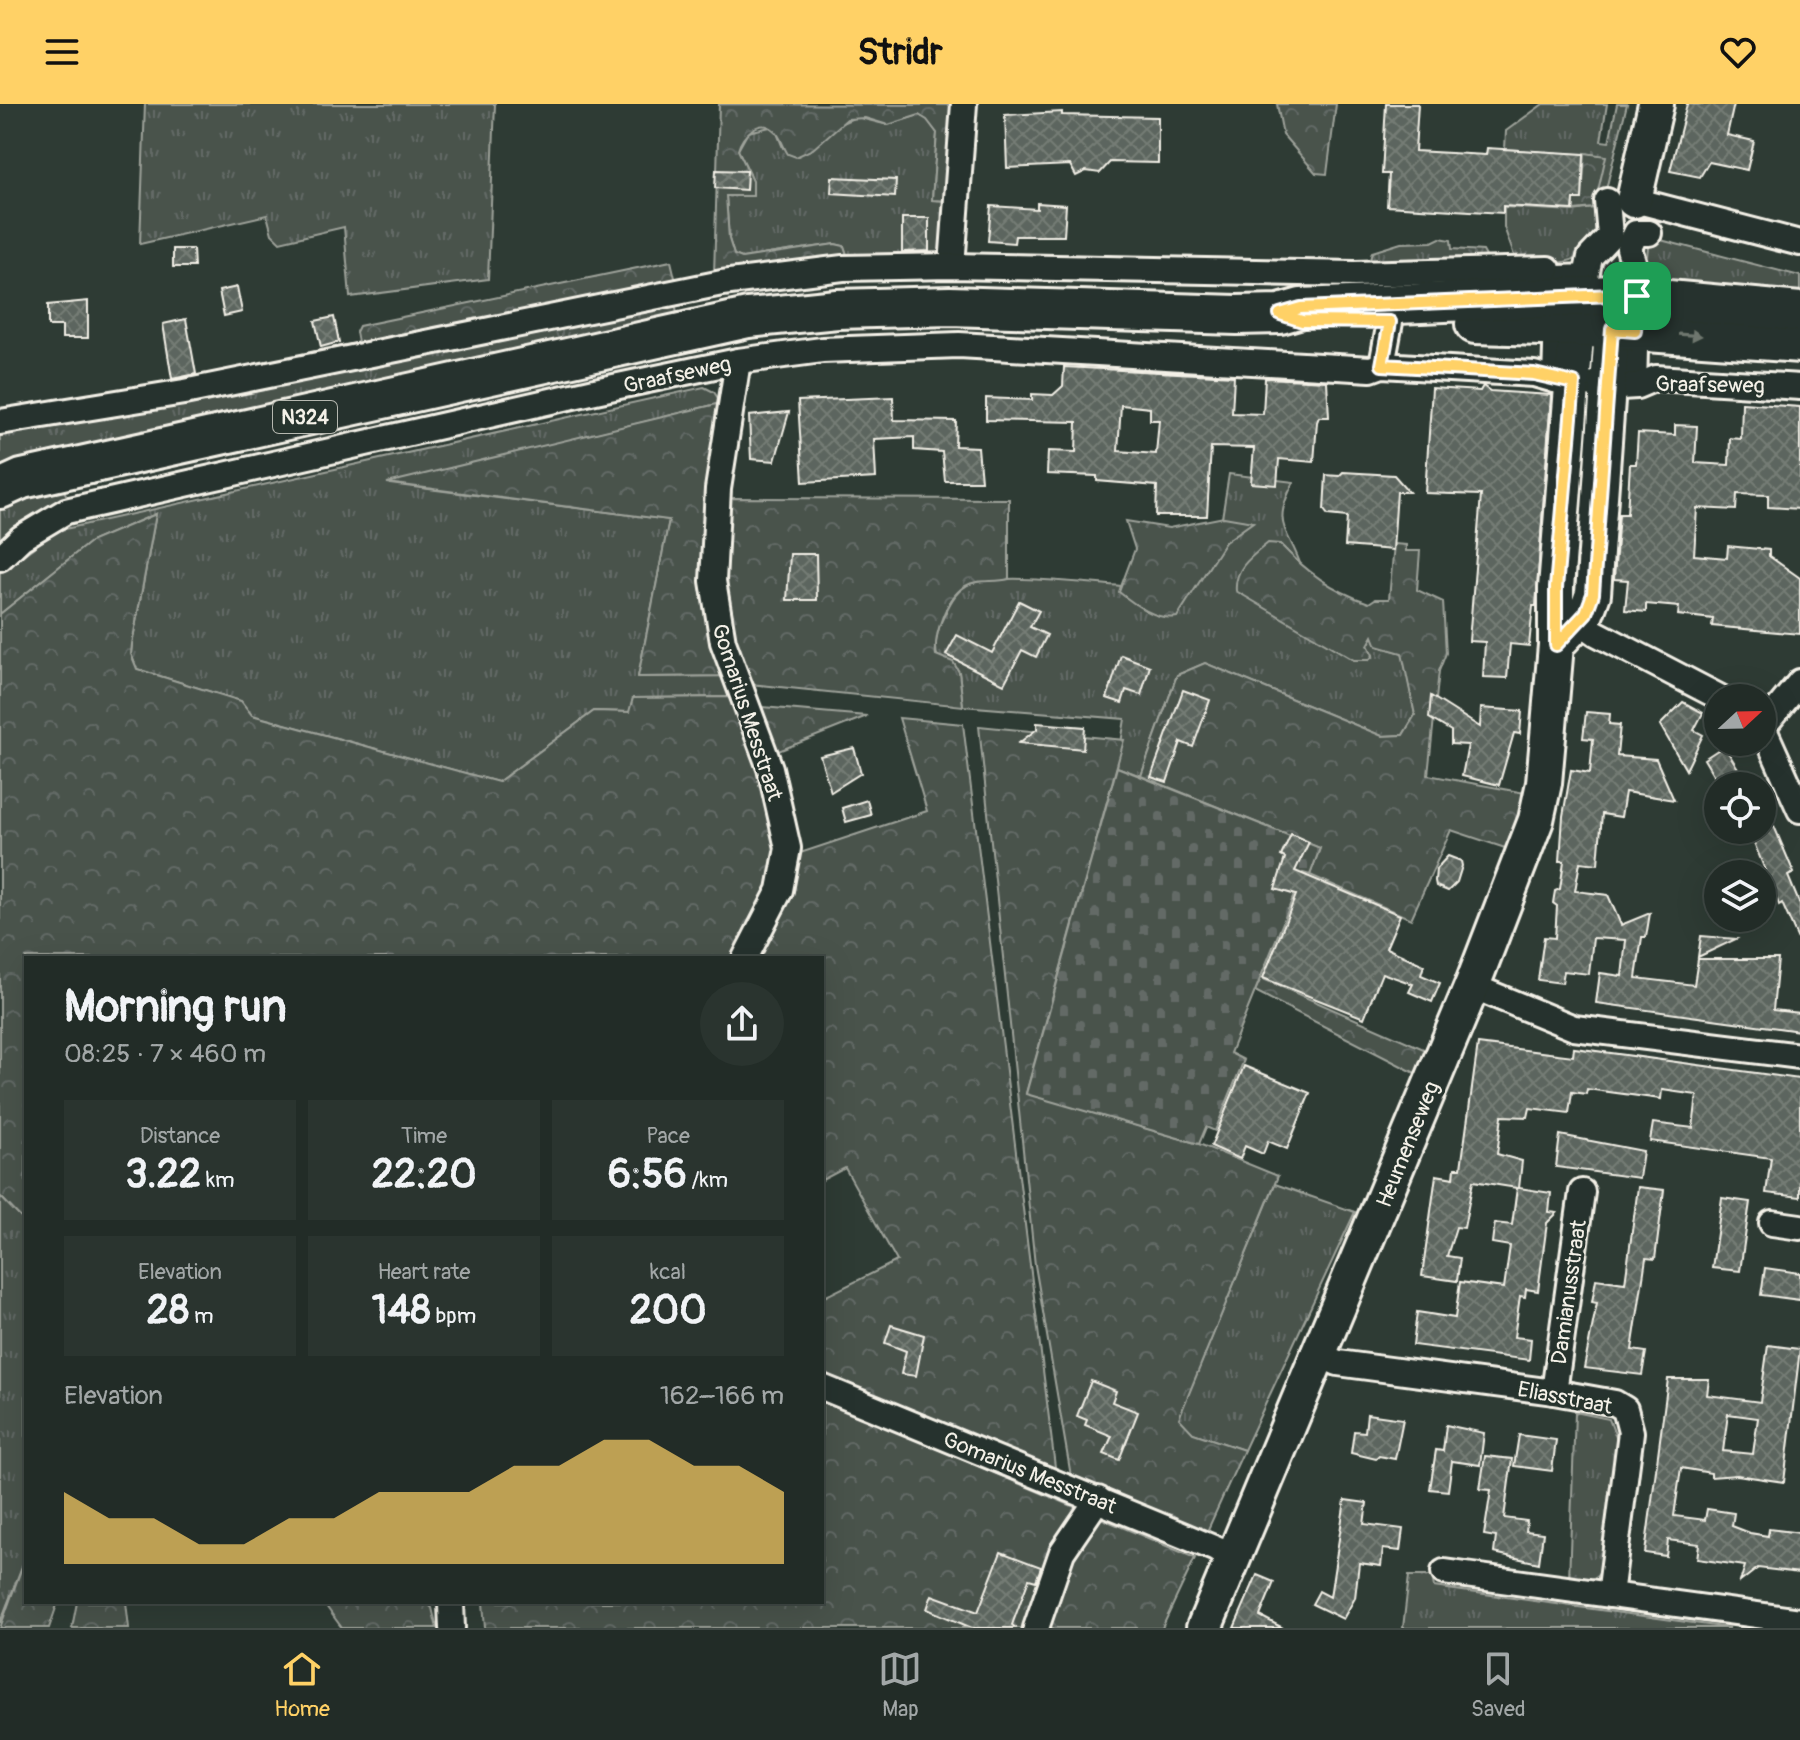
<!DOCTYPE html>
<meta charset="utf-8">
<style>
body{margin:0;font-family:Pangolin,sans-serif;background:#2a342f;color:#f1f3f6;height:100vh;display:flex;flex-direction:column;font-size:30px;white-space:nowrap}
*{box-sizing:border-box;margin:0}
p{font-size:26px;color:#a2a7a7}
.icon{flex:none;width:44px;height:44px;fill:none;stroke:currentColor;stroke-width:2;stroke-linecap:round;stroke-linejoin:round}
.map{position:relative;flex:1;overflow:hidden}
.sheet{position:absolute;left:24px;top:852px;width:800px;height:648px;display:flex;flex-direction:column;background:#222c27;border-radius:0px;box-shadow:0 8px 32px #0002,0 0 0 2px #3f4844}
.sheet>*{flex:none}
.needle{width:52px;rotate:68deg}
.buttons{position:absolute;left:1704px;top:580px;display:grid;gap:16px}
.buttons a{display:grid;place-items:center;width:72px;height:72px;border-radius:50%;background:#222c27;box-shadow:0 8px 32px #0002,0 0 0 2px #3f4844;font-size:40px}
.pin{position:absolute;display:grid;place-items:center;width:68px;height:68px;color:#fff;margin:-34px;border-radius:16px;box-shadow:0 4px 12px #0006}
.round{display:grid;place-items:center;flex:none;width:84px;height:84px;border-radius:42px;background:#2a342f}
.summary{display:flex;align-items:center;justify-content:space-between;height:136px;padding:0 40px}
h1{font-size:44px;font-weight:700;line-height:60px}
.metrics{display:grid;grid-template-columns:repeat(3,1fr);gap:12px;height:136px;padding:8px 40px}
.metrics div{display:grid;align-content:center;border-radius:0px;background:#2a342f;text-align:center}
.metrics b{font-size:40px;font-weight:700}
.metrics small{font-size:22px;font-weight:400}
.metrics p{font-size:22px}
.chart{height:224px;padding:16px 40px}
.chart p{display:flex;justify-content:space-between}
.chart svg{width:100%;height:144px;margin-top:8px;fill:#ffd166;opacity:.7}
header{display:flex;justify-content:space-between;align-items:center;height:104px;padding:0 40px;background:#ffd166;color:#111;font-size:36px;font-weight:700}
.menu{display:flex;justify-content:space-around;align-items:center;height:112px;border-top:2px solid #3f4844;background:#222c27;font-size:22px;color:#a2a7a7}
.menu a{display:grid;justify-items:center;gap:4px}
.menu .on{color:#ffd166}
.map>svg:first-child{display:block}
</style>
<header><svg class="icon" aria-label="menu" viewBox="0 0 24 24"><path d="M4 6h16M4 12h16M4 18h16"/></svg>Stridr<svg class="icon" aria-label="heart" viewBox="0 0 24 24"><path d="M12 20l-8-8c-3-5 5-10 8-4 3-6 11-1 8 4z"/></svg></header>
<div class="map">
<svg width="1800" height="1524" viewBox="0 0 1800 1524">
<defs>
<pattern id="grass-tufts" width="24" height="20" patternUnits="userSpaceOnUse" patternTransform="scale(2)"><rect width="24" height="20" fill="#48524c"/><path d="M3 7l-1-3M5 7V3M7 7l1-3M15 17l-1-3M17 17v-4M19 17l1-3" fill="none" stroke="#636b66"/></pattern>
<pattern id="forest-crowns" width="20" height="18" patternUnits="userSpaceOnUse" patternTransform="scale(2)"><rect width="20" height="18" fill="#48524c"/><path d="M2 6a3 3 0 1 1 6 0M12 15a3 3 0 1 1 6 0" fill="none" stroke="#636b66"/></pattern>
<pattern id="cemetery-stones" width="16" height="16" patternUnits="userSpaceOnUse" patternTransform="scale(2)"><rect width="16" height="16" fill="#48524c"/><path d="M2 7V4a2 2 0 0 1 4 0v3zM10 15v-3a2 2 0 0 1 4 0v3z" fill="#636b66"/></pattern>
<pattern id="building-cross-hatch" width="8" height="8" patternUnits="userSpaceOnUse" patternTransform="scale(2)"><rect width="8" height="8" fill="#5c655e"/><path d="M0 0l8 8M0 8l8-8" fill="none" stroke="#747c75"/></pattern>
</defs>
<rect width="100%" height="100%" fill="#2e3b34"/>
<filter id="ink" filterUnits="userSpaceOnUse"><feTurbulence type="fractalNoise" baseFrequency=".0125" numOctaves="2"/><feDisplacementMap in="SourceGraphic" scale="16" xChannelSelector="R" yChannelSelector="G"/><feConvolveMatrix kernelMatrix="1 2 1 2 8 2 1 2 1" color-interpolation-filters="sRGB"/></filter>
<g filter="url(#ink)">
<g fill="url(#grass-tufts)" stroke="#9ea29a" stroke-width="2">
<polygon points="145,0 495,0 488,175 350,193 344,123 280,138 272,130 267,111 140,140"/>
<path d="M1543,0H1607L1601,37L1609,38L1617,0H1627L1594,134C1589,141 1585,149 1578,153C1563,162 1529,161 1515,154L1504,123V103L1573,107L1593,104L1605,52L1505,45L1506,27Z"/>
<polygon points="919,11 927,15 937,29 932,96 952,97 948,151 847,151 844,142 835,140 742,154 734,151 729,135 726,91 753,91 750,70 738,46 748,28 770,23 777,29 783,44 856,13 888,21"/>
<polygon points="1649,133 1800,172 1800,201 1644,183"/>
<polygon points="1440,134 1451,136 1452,145 1483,147 1488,156 1369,160 1372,148 1401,139 1432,138"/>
<polygon points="675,199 678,215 0,366 0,325"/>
<polygon points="704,283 714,288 721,299 390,380 669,416 638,573 723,572 734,593 633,594 630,608 594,607 498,678 251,611 241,597 137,565 131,550 132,540 156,410 90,438 0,510 0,468 56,427"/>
<path d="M1229,370L1294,378C1270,422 1289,425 1301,462L1280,440L1369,556L1373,552L1368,541L1374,531L1377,542L1403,549L1415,611L1403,631L1382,632L1205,559L1177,571L1141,672L1117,663L1125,615L963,602L959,568L953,558L938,554C933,542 938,523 944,512C949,501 955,488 966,482C992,467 1088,480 1121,482L1120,488L1211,458L1225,438L1252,418L1222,414Z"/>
<polygon points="61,381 68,394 43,405 0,440 0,394"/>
<polygon points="1275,1080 1355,1108 1244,1346 1193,1329 1178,1315"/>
<polygon points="0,1092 26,1119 26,1452 0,1519"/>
<path d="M1575,1308L1609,1315L1616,1333L1622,1334L1605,1463C1594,1478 1586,1478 1569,1476Z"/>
<polygon points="1409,1472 1432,1472 1434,1483 1730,1524 1403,1524"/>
</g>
<g fill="url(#forest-crowns)" stroke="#9ea29a" stroke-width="2">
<path d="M719,0L959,1L952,97L932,96L937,29L927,16L919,11L888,21L865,14L847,15L813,45L796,53L788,50C783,43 781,32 774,26C759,13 742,32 738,46L753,77V92H726L729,135L734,151L742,154L835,140L844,142L847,151L714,171Z"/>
<polygon points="1277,0 1336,0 1327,70 1316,69 1283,31"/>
<polygon points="1585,49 1606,52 1594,104 1574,106 1574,95 1582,95"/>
<polygon points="671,157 676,178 359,244 356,228 359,222"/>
<polygon points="721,299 723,572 638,573 669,416 387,379"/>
<path d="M734,394L1009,395V475C995,479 978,474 965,482C946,494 934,529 936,551L953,558L959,568L963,602L750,580C718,522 723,459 727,396Z"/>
<polygon points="156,410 132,540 131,550 137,565 241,597 252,611 498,678 594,607 629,608 633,594 734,593 774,714 778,761 736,854 26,854 26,1119 0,1092 0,510 90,438"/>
<path d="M1224,413L1253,418L1225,438L1177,513C1157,517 1135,501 1119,488L1135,445L1126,417L1169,424Z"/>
<path d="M1268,439L1280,440C1307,468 1331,486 1369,499L1375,495H1389L1394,440L1406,441V447H1420L1417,486L1443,498L1446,549L1439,567L1428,671L1525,689L1511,746L1451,726L1411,815L1310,771L1320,744L1141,672L1177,571L1205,559L1382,632L1403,631L1415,611L1402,549L1377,542L1373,532L1368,541L1373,551L1369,556H1354L1236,487C1234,464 1252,452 1268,439Z"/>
<polygon points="762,603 867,612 776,648"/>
<polygon points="899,614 963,620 1056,1371 822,1274 822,1194 897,1157 845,1064 822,1076 822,854 755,854 797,750 927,707"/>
<polygon points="979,622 1124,636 1026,989 1199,1040 1278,1072 1179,1314 1193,1329 1244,1346 1205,1432 1072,1378 1035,1161"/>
<polygon points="1261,874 1433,949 1423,973 1255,887"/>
<polygon points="822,1296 1195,1454 1162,1524 485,1524 483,1498 822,1498"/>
<polygon points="26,1452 26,1498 58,1498 49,1524 0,1524"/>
<polygon points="77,1498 126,1498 129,1524 72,1524"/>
<polygon points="323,1498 426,1498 432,1504 437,1524 342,1524"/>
</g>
<polygon fill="url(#cemetery-stones)" stroke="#9ea29a" stroke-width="2" points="1117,663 1320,744 1310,771 1303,769 1230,949 1244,956 1215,1027 1206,1023 1199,1040 1026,990"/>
<g fill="url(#building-cross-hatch)" stroke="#f4f1e8" stroke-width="2" fill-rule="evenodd">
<polygon points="1386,0 1418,0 1415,47 1486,51 1487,44 1584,50 1582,95 1574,95 1573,106 1503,102 1503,109 1387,102 1389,70 1382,70"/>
<polygon points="1687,0 1734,0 1727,31 1754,37 1747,66 1709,58 1700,73 1670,67"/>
<polygon points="1062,8 1062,11 1158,13 1158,59 1110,58 1100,69 1086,67 1076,72 1070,61 1007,64 1005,11"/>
<polygon points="716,66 747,67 746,86 715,84"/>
<polygon points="832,73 896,76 895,93 831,89"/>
<polygon points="1037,99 1066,101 1064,132 1015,132 1014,139 988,137 991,102 1037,105"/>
<polygon points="902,114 929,114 929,147 902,148"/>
<polygon points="173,145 193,145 194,163 173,163"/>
<polygon points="237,183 242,208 224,212 219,187"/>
<polygon points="88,197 88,234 62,234 62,222 48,222 48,201"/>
<polygon points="334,213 339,238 321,243 315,217"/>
<polygon points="186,215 196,270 172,275 163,220"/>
<path d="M1064,263L1234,272L1232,309L1263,310L1265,274L1327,277L1329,313H1319L1317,318L1314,358L1279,355L1277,381L1251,379L1254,344L1211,343L1207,412H1156L1157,382L1097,377V372L1047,370L1048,347L1076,348L1077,318L986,316V294L1032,296V290L1053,291L1063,282ZM1121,301L1150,304V316H1159L1156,350L1118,347Z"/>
<polygon points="1483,282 1490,287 1551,291 1536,502 1533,502 1529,542 1510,540 1507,574 1483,573 1485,538 1469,537 1481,391 1425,389 1432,284 1480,287"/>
<polygon points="893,293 894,316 956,317 955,342 978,343 981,377 945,377 942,348 914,346 914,333 874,335 876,374 803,378 798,297"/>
<polygon points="1742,299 1800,303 1800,405 1768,403 1768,391 1737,390 1736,406 1697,404 1694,451 1727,454 1728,442 1769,446 1769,452 1800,474 1800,530 1712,522 1713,515 1678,511 1679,503 1646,500 1646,508 1625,506 1628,476 1614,475 1619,410 1627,410 1630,360 1636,360 1638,329 1675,331 1675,321 1697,322 1695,359 1729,361 1730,334 1741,335"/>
<polygon points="789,308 775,357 751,355 749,312"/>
<polygon points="1343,368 1394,371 1409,388 1397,388 1393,446 1345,442 1347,413 1328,411 1324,406 1326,371 1339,372"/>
<polygon points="790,450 816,450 817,496 787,496"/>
<polygon points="1019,497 1039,507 1030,523 1047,531 1036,553 1022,546 1004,580 946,551 957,531 992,549"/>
<polygon points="1121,551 1150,562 1141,591 1126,586 1122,599 1107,594"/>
<polygon points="1183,586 1210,596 1193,643 1181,638 1167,678 1151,673"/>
<polygon points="1431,592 1480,623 1481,604 1522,607 1520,630 1514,629 1499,681 1462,672 1468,641 1451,640 1451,627 1429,614"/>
<polygon points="1683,598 1703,609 1694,626 1703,631 1686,666 1660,621"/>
<polygon points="1586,608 1610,610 1609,620 1620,621 1617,652 1656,655 1674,696 1625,688 1621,713 1602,710 1598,760 1580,758 1575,787 1608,791 1621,821 1650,809 1646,833 1642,833 1636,874 1694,881 1698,855 1778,855 1773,906 1800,909 1800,927 1596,899 1600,869 1622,872 1626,836 1593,834 1589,870 1564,867 1562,879 1538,876 1544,833 1555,834 1557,802 1553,799 1555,787 1560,785 1564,757 1560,757 1563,712 1571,666 1590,669 1593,635 1583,634"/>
<polygon points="1037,619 1085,623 1083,645 1019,639 1037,625"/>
<polygon points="1724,642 1749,682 1720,682 1704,655"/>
<polygon points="854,644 861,669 831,688 820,652"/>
<polygon points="867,696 871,711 846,718 842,704"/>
<polygon points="1774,722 1794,769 1788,772 1800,801 1800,840 1782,799 1779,801 1749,726"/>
<polygon points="1291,730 1309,738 1295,767 1400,811 1386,844 1424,861 1421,871 1440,879 1432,898 1409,888 1413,880 1382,869 1364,914 1263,874 1296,791 1275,785 1285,754 1281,752"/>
<polygon points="1448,752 1461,757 1462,762 1457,778 1448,787 1436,782 1435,777 1436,765"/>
<polygon points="1701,832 1736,835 1698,853"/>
<polygon points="1478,940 1573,952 1574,944 1800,975 1800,1093 1766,1089 1771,1054 1650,1037 1653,1019 1693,1024 1697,991 1662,986 1661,995 1587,985 1586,990 1572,988 1569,1009 1530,1004 1528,1013 1502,1012 1497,1050 1522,1057 1519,1084 1551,1089 1549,1108 1557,1109 1547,1119 1538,1187 1526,1185 1525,1193 1520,1192 1514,1233 1531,1235 1529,1256 1413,1241 1417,1208 1455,1214 1460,1178 1504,1184 1510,1142 1492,1139 1493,1131 1495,1119 1512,1121 1517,1084 1473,1077 1464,1124 1456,1123 1447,1152 1460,1154 1457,1177 1422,1172 1436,1071 1454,1074 1455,1064 1461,1064"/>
<polygon points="1244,962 1310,989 1287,1045 1268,1037 1263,1050 1245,1042 1240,1055 1211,1042"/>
<polygon points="1560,1031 1643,1047 1639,1074 1556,1063"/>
<polygon points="1638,1083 1664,1086 1655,1155 1646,1154 1632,1246 1646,1248 1642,1271 1584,1264 1597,1199 1592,1198 1596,1175 1625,1179"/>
<polygon points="1722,1094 1750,1098 1740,1167 1712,1164"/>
<polygon points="1765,1164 1800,1169 1800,1196 1761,1191"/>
<polygon points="891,1221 924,1231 916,1272 901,1270 906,1247 885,1239"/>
<path d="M1768,1241L1800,1245L1784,1378L1737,1371L1711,1373V1369L1681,1364L1674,1412L1705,1416L1707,1405L1734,1409L1732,1422L1750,1429L1768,1432L1769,1425L1800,1429V1469L1758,1464L1740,1478L1745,1462L1697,1455L1699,1440L1668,1436L1666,1452L1645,1449L1668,1275H1709L1707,1291L1760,1298ZM1728,1310L1758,1314L1753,1350L1723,1347Z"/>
<polygon points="1091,1277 1116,1287 1112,1298 1138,1308 1119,1356 1104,1350 1112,1332 1085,1321 1087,1316 1077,1312"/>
<polygon points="1367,1310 1403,1315 1395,1355 1379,1352 1376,1355 1351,1349 1354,1327 1365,1328"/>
<polygon points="1446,1321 1484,1329 1480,1361 1452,1357 1448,1387 1430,1385 1436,1346 1443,1347"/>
<polygon points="1519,1331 1556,1336 1552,1367 1514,1362"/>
<polygon points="1485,1352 1512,1355 1504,1414 1527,1417 1526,1427 1543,1429 1539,1459 1494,1449 1496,1433 1484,1431 1491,1386 1480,1385"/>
<polygon points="1345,1396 1367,1399 1364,1420 1403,1425 1400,1447 1383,1445 1381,1462 1359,1459 1355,1494 1343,1515 1312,1500 1319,1487 1330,1493"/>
<polygon points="1001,1448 1041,1463 1036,1477 1029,1475 1012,1521 1016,1524 972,1524 927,1505 932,1491 978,1508"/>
<polygon points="1257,1471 1274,1478 1260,1512 1283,1524 1234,1524"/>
</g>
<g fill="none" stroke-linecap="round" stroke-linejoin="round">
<defs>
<g id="street">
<polyline points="1634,96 1800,139"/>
<polyline points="952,162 964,0"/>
<polyline points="1559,174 1586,173 1590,153 1610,132 1607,97"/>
<polyline points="738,257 718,385 713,477 723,538 770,664 788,744 780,786 745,854"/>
<polyline points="1382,261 1390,218"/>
<polyline points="1555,276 1557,211"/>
<polyline points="1634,282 1637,171 1629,144 1636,129 1649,129"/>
<polyline points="0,318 184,288 722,179 843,164 952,162 1354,170 1548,165"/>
<polyline points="0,454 21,434 66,407 595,287 738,257 822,246 959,241 1371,265 1382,261 1534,270 1562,278 1620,283 1637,282 1656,274 1800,283"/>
<polyline points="1566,508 1596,529 1721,594"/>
<polyline points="1762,621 1800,706"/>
<polyline points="1764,622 1800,578"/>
<polyline points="1472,882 1574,924 1800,952"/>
<polyline points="1772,1119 1800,1123"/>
<polyline points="1320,1251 1338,1259 1554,1288 1615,1299 1625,1305 1631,1328 1610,1491"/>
<polyline points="822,1283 1216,1445 1235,1457"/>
<polyline points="1554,1288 1582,1088"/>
<polyline points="1444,1468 1800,1517"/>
<polyline points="451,1500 452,1524"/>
<polyline points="1036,1524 1062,1448 1098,1395"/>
</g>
<g id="secondary">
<polyline points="1634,96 1656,0"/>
<polyline points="1556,541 1586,509 1593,490 1614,199"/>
<polyline points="1204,1524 1472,882 1536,716 1544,679 1556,541 1556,484 1579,195"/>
</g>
<g id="primary">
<polyline points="1475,220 1577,223 1800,239"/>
<polyline points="0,385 22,375 748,214 837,205 950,202 1237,211 1280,210 1301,204 1614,191 1800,208"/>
</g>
</defs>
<use href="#street" stroke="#f4f1e8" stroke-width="30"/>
<use href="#secondary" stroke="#f4f1e8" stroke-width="40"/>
<use href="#primary" stroke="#f4f1e8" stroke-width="44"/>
<use href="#street" stroke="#26332d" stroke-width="24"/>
<use href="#secondary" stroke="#26332d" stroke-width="34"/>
<use href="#primary" stroke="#26332d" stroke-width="38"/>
</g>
<defs><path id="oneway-solid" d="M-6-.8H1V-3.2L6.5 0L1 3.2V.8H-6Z" transform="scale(2)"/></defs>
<use fill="#6e766e" href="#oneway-solid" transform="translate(1690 231) rotate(4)"/>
</g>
<g fill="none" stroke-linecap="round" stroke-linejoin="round" filter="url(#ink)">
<defs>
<polygon id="route" points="1614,191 1637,192 1635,227 1612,225 1593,490 1586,509 1556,541 1556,484 1574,279 1534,270 1382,261 1390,218 1302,217 1280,210 1301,204"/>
</defs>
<use href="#route" stroke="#fff" stroke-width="16"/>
<use href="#route" stroke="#ffd166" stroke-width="10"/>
</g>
<g text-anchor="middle" stroke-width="6" stroke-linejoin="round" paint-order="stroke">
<rect fill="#26332d" stroke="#b6b8b0" stroke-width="2" x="273" y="297" width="64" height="32" rx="6"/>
<g font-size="20" font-weight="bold" fill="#f4f1e8">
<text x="305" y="320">N324</text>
</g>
<g font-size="22" fill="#f4f1e8" stroke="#26332d">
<text transform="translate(677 270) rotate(-12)" y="8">Graafseweg</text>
<text transform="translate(1710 280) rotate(1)" y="8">Graafseweg</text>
<text transform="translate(748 608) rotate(72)" y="8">Gomarius Messtraat</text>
<text transform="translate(1407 1040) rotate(-68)" y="8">Heumenseweg</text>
<text transform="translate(1568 1188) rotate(-82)" y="8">Damianusstraat</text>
<text transform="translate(1565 1293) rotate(11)" y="8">Eliasstraat</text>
<text transform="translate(1030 1368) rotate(22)" y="8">Gomarius Messtraat</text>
</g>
</g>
</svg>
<div class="buttons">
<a><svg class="needle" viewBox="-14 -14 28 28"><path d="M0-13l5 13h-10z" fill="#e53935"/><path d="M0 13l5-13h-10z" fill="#a2a7a7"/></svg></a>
<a><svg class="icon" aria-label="locate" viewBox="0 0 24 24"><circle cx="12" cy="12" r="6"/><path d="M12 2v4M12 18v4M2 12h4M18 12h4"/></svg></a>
<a><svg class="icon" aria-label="layers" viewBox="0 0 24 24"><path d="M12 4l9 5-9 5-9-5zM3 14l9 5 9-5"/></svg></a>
</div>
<div class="pin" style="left:1637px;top:192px;background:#1e9e55"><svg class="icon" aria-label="arrive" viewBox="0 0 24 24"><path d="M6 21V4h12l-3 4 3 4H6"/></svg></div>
<section class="sheet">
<div class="summary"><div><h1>Morning run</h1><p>08:25 · 7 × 460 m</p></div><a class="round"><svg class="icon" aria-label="share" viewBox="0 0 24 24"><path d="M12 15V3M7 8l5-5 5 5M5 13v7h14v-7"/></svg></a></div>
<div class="metrics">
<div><p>Distance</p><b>3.22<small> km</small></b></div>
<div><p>Time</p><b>22:20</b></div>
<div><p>Pace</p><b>6:56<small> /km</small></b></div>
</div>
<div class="metrics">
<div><p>Elevation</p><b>28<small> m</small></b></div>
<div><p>Heart rate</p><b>148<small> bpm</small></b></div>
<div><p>kcal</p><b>200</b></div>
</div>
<div class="chart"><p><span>Elevation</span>162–166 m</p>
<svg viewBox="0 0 160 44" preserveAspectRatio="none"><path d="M0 44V22L10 30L20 30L30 38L40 38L50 30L60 30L70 22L80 22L90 22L100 14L110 14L120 6L130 6L140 14L150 14L160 22V44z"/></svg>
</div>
</section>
</div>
<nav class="menu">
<a class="on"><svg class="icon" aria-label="home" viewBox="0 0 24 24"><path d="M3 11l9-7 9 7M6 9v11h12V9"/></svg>Home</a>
<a><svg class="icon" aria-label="map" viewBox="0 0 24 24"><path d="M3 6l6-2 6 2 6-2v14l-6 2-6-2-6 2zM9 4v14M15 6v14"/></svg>Map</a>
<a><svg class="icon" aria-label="saved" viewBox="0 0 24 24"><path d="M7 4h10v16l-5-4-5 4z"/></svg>Saved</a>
</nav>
